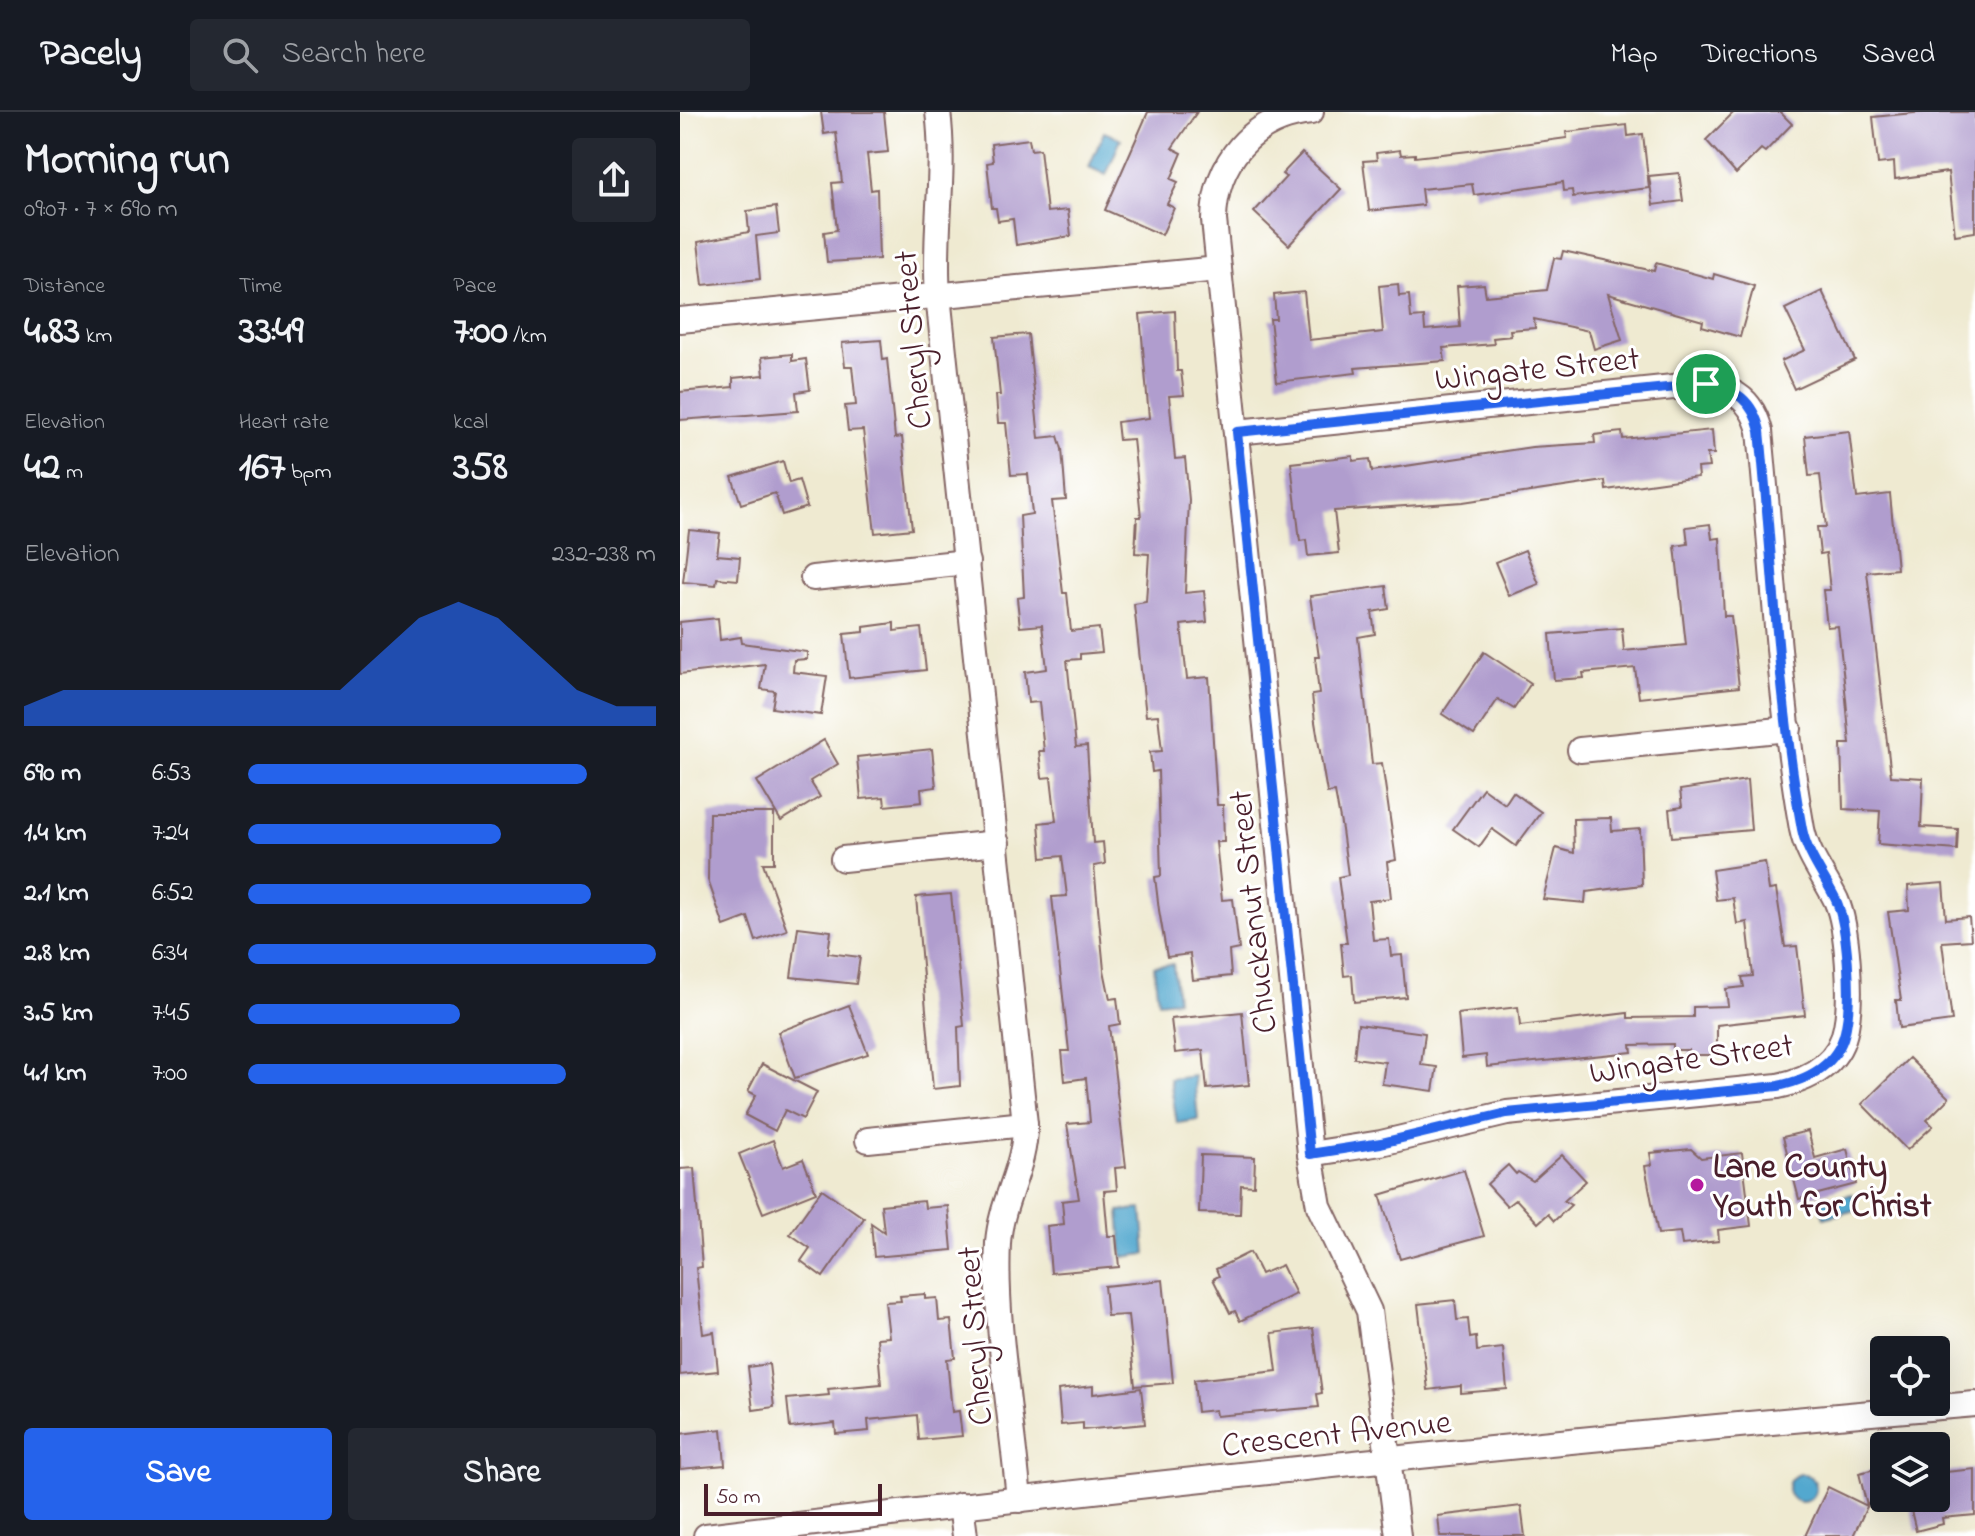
<!DOCTYPE html>
<meta charset="utf-8">
<style>
body{margin:0;font-family:"Indie Flower",sans-serif;background:#242831;color:#f1f3f6;height:100vh;display:flex;flex-direction:column;font-size:30px;white-space:nowrap}
*{box-sizing:border-box;margin:0}
p{font-size:26px;color:#9ea1a6}
.icon{flex:none;width:44px;height:44px;fill:none;stroke:currentColor;stroke-width:2;stroke-linecap:round;stroke-linejoin:round}
.map{position:relative;flex:1;overflow:hidden}
.panel{display:flex;flex-direction:column;background:#171b24;width:680px}
.panel>*{flex:none}
.tools{position:absolute;left:1190px;top:1224px;display:grid;gap:16px}
.tools a{display:grid;place-items:center;width:80px;height:80px;border-radius:8px;background:#171b24;box-shadow:0 8px 32px #0002;font-size:40px}
.scale{position:absolute;left:24px;bottom:20px;width:178px;box-sizing:border-box;padding-left:8px;border:4px solid #4a1f2b;border-top:0;font-size:22px;line-height:28px;white-space:nowrap;color:#4a1f2b;-webkit-text-stroke:6px #fff;paint-order:stroke}
.pin{position:absolute;display:grid;place-items:center;width:68px;height:68px;color:#fff;margin:-34px;border:4px solid #fff;border-radius:50%;box-shadow:0 2px 8px #0007}
.round{display:grid;place-items:center;flex:none;width:84px;height:84px;border-radius:8px;background:#242831}
.headline{display:flex;align-items:center;justify-content:space-between;height:136px;padding:0 24px}
h1{font-size:44px;font-weight:700;line-height:60px}
.stats{display:grid;grid-template-columns:repeat(3,1fr);gap:12px;height:136px;padding:8px 24px}
.stats div{display:grid;align-content:center}
.stats b{font-size:40px;font-weight:700}
.stats small{font-size:22px;font-weight:400}
.stats p{font-size:22px}
.chart{height:224px;padding:16px 24px}
.chart p{display:flex;justify-content:space-between}
.chart svg{width:100%;height:144px;margin-top:8px;fill:#2563eb;opacity:.7}
.primary-button{display:flex;gap:16px;margin-top:auto;padding:16px 24px}
.primary-button a{flex:1;height:92px;border-radius:8px;background:#2563eb;color:#fff;font-size:32px;font-weight:700;line-height:92px;text-align:center}
.primary-button a+a{background:#242831;color:#f1f3f6}
ul{padding:0 24px;list-style:none;font-size:26px}
li{display:grid;grid-template-columns:128px 96px 1fr;align-items:center;height:60px}
li i{height:20px;border-radius:10px;background:#2563eb}
header{display:flex;align-items:center;gap:48px;box-sizing:border-box;height:112px;padding:0 40px;background:#171b24;border-bottom:2px solid #363941}
header strong{font-size:38px}
nav{display:flex;gap:44px;margin-inline-start:auto;font-size:28px}
.search{width:560px;height:72px;background:#242831;display:flex;align-items:center;gap:20px;box-sizing:border-box;padding:0 28px;border-radius:8px;color:#9ea1a6;font-size:30px}
main{display:flex;flex:1;min-height:0}
.map>svg:first-child{display:block}
</style>
<header>
<strong>Pacely</strong>
<div class="search"><svg class="icon" aria-label="search" viewBox="0 0 24 24"><circle cx="10" cy="10" r="6"/><path d="M15 15l6 6"/></svg>Search here</div>
<nav><a>Map</a><a>Directions</a><a>Saved</a></nav>
</header>
<main>
<section class="panel">
<div class="headline"><div><h1>Morning run</h1><p>09:07 · 7 × 690 m</p></div><a class="round"><svg class="icon" aria-label="share" viewBox="0 0 24 24"><path d="M12 15V3M7 8l5-5 5 5M5 13v7h14v-7"/></svg></a></div>
<div class="stats">
<div><p>Distance</p><b>4.83<small> km</small></b></div>
<div><p>Time</p><b>33:49</b></div>
<div><p>Pace</p><b>7:00<small> /km</small></b></div>
</div>
<div class="stats">
<div><p>Elevation</p><b>42<small> m</small></b></div>
<div><p>Heart rate</p><b>167<small> bpm</small></b></div>
<div><p>kcal</p><b>358</b></div>
</div>
<div class="chart"><p><span>Elevation</span>232–238 m</p>
<svg viewBox="0 0 160 44" preserveAspectRatio="none"><path d="M0 44V38L10 33L20 33L30 33L40 33L50 33L60 33L70 33L80 33L90 22L100 11L110 6L120 11L130 22L140 33L150 38L160 38V44z"/></svg>
</div>
<ul>
<li><b>690 m</b>6:53<i style="width:83%"></i></li>
<li><b>1.4 km</b>7:24<i style="width:62%"></i></li>
<li><b>2.1 km</b>6:52<i style="width:84%"></i></li>
<li><b>2.8 km</b>6:34<i style="width:100%"></i></li>
<li><b>3.5 km</b>7:45<i style="width:52%"></i></li>
<li><b>4.1 km</b>7:00<i style="width:78%"></i></li>
</ul>
<div class="primary-button"><a>Save</a><a>Share</a></div>
</section>
<div class="map">
<svg width="1295" height="1424" viewBox="0 0 1295 1424">
<rect width="100%" height="100%" fill="#fff"/>
<filter id="ink" filterUnits="userSpaceOnUse"><feTurbulence type="fractalNoise" baseFrequency=".0125" numOctaves="2"/><feDisplacementMap in="SourceGraphic" scale="16" xChannelSelector="R" yChannelSelector="G"/><feConvolveMatrix kernelMatrix="1 2 1 2 8 2 1 2 1" color-interpolation-filters="sRGB"/></filter>
<filter id="wash" filterUnits="userSpaceOnUse"><feTurbulence type="fractalNoise" baseFrequency=".006" numOctaves="4" result="noise"/><feDisplacementMap in="SourceGraphic" scale="32" xChannelSelector="R" yChannelSelector="G"/><feGaussianBlur stdDeviation="1.8" result="paint"/><feColorMatrix in="noise" values="0 0 0 0 0 0 0 0 0 0 0 0 0 0 0 0 0 1.4 0 .05"/><feComposite in="paint" operator="in"/></filter>
<g filter="url(#wash)">
<rect width="100%" height="100%" fill="#efead1"/>
<g fill="#53a8cf" stroke="#4e647d" stroke-width="2">
<polygon points="424,20 441,27 426,63 409,55"/>
<polygon points="493,852 497,888 478,890 474,854"/>
<polygon points="514,964 518,1008 497,1011 490,967"/>
<polygon points="1172,1082 1176,1098 1144,1106 1139,1091"/>
<polygon points="462,1097 466,1142 443,1145 439,1099"/>
<circle cx="1122" cy="1376" r="14"/>
</g>
<g id="blocks">
<g fill="#b09dce">
<polygon points="141,0 204,0 208,40 187,42 191,78 197,77 199,147 147,150 144,120 157,118 152,71 162,70 156,20 144,22"/>
<polygon points="468,0 517,0 492,36 502,41 491,67 498,70 487,92 494,96 482,123 425,98"/>
<polygon points="1054,0 1100,0 1112,12 1085,40 1081,37 1056,62 1026,28"/>
<polygon points="1244,0 1295,0 1295,120 1275,123 1268,60 1215,67 1214,50 1198,52 1193,5"/>
<polygon points="947,13 948,24 963,22 969,76 893,85 892,78 884,79 883,70 794,83 792,72 741,77 743,93 689,99 683,49 697,48 696,41 720,38 721,43 735,42 735,45 789,39 887,26 886,20"/>
<polygon points="349,27 351,38 360,37 367,100 388,98 391,124 336,133 333,107 318,109 316,96 312,96 307,51 313,50 311,32"/>
<polygon points="622,41 661,77 609,133 574,100 606,65 602,62"/>
<polygon points="999,61 1003,89 973,93 969,64"/>
<polygon points="96,95 99,121 76,124 80,167 23,173 18,130 69,120 67,99"/>
<polygon points="883,139 974,159 976,151 1033,167 1034,162 1074,174 1060,225 1022,214 1023,209 928,182 942,228 914,237 909,219 854,207 855,216 830,218 831,224 813,226 814,232 763,236 765,249 675,256 676,261 597,270 590,207 596,207 594,183 624,180 629,228 703,220 699,174 718,172 719,184 729,183 731,206 744,205 745,218 780,215 777,174 804,172 806,184 867,178 874,146 881,147"/>
<polygon points="1142,179 1175,248 1114,277 1101,249 1125,238 1105,197"/>
<polygon points="495,199 497,259 501,259 504,283 489,284 495,347 505,346 509,388 505,481 524,479 527,510 501,513 507,567 529,565 537,693 543,693 544,730 536,730 542,788 553,787 559,837 549,839 551,864 513,868 510,842 487,845 479,798 475,765 481,764 478,659 472,660 470,640 482,639 478,603 466,604 454,492 466,490 469,442 455,441 457,405 461,405 453,327 439,328 437,310 469,306 460,202"/>
<polygon points="348,222 359,326 378,324 382,337 386,388 372,389 383,481 387,481 391,519 419,516 422,540 400,542 400,547 387,548 396,635 407,634 413,731 423,730 425,752 414,754 424,858 430,887 437,886 440,912 429,914 446,1055 435,1056 437,1078 424,1079 428,1124 436,1124 439,1155 371,1161 367,1114 384,1112 382,1089 399,1087 387,1012 410,1010 406,966 385,969 382,939 389,939 372,785 387,784 382,744 362,746 359,711 376,709 371,665 362,666 359,639 364,639 359,590 348,591 345,560 367,557 362,513 340,515 337,486 344,485 340,404 352,402 348,362 331,363 326,311 318,311 316,283 320,283 314,225"/>
<polygon points="201,228 203,248 207,247 215,326 222,325 232,417 195,421 183,318 168,319 165,294 176,293 172,254 165,254 162,231"/>
<polygon points="112,242 112,249 126,247 130,278 116,280 118,299 0,308 0,280 53,275 53,266 84,263 82,245"/>
<polygon points="1032,318 1034,342 1027,342 1029,355 1017,356 1018,365 926,378 925,369 783,390 654,399 659,441 628,444 626,428 620,429 611,351 673,344 673,349 690,347 692,359 852,335 915,331 914,323 942,320 943,327"/>
<polygon points="1169,319 1177,386 1210,382 1217,457 1187,460 1211,664 1243,666 1241,715 1278,717 1277,738 1198,732 1200,699 1163,697 1161,632 1170,632 1166,587 1158,514 1147,515 1143,478 1150,478 1146,441 1140,442 1137,415 1146,415 1140,363 1129,364 1125,324"/>
<polygon points="103,349 109,371 119,368 127,395 102,403 95,381 61,392 52,365"/>
<polygon points="1030,412 1032,427 1040,426 1044,504 1051,504 1059,575 959,586 955,556 903,561 904,566 874,568 870,522 942,516 944,539 1006,533 995,434 1008,432 1006,415"/>
<polygon points="9,418 40,421 37,443 60,445 58,468 37,466 36,473 3,470"/>
<polygon points="845,438 859,472 829,484 815,450"/>
<polygon points="706,474 709,497 692,500 695,522 678,525 692,652 702,651 716,748 707,750 711,786 689,789 693,828 709,827 711,844 722,843 726,885 674,890 672,863 664,864 661,831 667,831 658,765 668,763 662,718 655,680 647,681 635,610 632,583 639,582 635,545 639,545 630,484"/>
<polygon points="38,506 40,528 61,525 62,531 127,540 127,547 114,548 113,560 147,564 141,603 92,596 95,579 81,577 85,552 0,562 0,510"/>
<polygon points="214,511 214,519 241,516 246,558 169,566 164,522 184,520 184,515"/>
<polygon points="804,540 851,571 834,597 818,587 794,623 762,602"/>
<polygon points="144,628 158,652 130,669 140,685 101,709 77,669"/>
<polygon points="252,637 256,675 241,677 242,690 205,694 204,685 181,687 177,645"/>
<polygon points="1067,668 1071,718 992,725 989,697 1002,695 1000,678"/>
<polygon points="803,676 825,692 833,680 861,700 836,734 812,717 799,735 773,717"/>
<polygon points="29,701 94,701 94,751 83,751 107,818 76,829 68,805 44,814 28,768"/>
<polygon points="931,706 932,719 960,717 962,773 906,780 905,791 863,787 876,736 894,741 893,707"/>
<polygon points="1085,750 1089,778 1096,777 1105,835 1117,834 1125,903 1037,913 1037,943 1008,943 1008,938 993,938 993,932 951,933 952,940 807,955 806,943 782,946 778,902 838,895 840,914 948,901 948,906 1013,905 1013,895 1048,894 1046,877 1064,875 1062,865 1073,864 1067,810 1057,812 1053,786 1036,788 1032,758"/>
<polygon points="1263,771 1266,807 1289,805 1291,828 1262,830 1272,909 1219,916 1216,888 1221,888 1208,800 1229,798 1228,774"/>
<polygon points="271,782 284,914 278,915 280,974 253,977 236,785"/>
<polygon points="118,815 151,819 148,841 180,845 176,872 111,865"/>
<polygon points="169,893 188,942 115,966 98,920"/>
<polygon points="562,900 569,973 527,977 523,938 495,941 491,907"/>
<polygon points="678,912 745,921 741,953 757,955 753,979 702,972 705,950 674,946"/>
<polygon points="1229,946 1269,986 1247,1008 1253,1014 1227,1038 1182,992"/>
<polygon points="82,952 137,980 123,1007 105,998 95,1019 65,1003 76,983 68,979"/>
<polygon points="1128,1019 1135,1046 1167,1037 1176,1072 1119,1087 1103,1025"/>
<polygon points="93,1028 103,1055 123,1047 136,1080 83,1101 59,1042"/>
<polygon points="1011,1037 1021,1046 1062,1041 1071,1114 1038,1118 1039,1129 1002,1133 1000,1120 978,1122 965,1054 972,1053 970,1041"/>
<polygon points="521,1043 575,1045 574,1074 561,1073 560,1102 519,1101"/>
<polygon points="882,1043 906,1069 884,1089 891,1093 874,1109 868,1102 858,1111 836,1087 827,1094 807,1072 828,1053 836,1062 838,1060 853,1069"/>
<polygon points="14,1056 22,1155 16,1156 23,1222 34,1220 38,1259 0,1263 0,1057"/>
<polygon points="784,1058 804,1124 720,1147 700,1083"/>
<polygon points="142,1077 184,1106 143,1165 121,1149 130,1136 110,1122"/>
<polygon points="244,1089 245,1096 268,1094 272,1138 194,1145 191,1111 204,1120 201,1093"/>
<polygon points="570,1140 581,1162 602,1153 616,1182 560,1209 555,1199 550,1201 533,1167 539,1164 536,1157"/>
<polygon points="483,1168 493,1271 455,1274 448,1203 427,1204 424,1174"/>
<polygon points="245,1182 245,1187 257,1186 259,1209 271,1208 275,1246 267,1247 272,1300 279,1299 282,1324 239,1328 237,1303 188,1308 189,1319 156,1322 155,1311 110,1316 107,1287 149,1283 148,1277 201,1272 197,1226 209,1225 205,1190 221,1189 220,1184"/>
<polygon points="775,1188 777,1208 788,1207 790,1226 796,1225 797,1239 823,1236 827,1277 781,1281 781,1274 748,1278 738,1192"/>
<polygon points="633,1216 642,1281 637,1282 639,1295 536,1304 535,1298 517,1300 514,1268 597,1259 592,1221"/>
<polygon points="89,1252 94,1295 73,1298 68,1255"/>
<polygon points="413,1274 413,1282 461,1276 465,1312 403,1318 403,1311 381,1313 378,1278"/>
<polygon points="42,1317 45,1353 0,1357 0,1322"/>
<polygon points="1204,1355 1204,1359 1173,1424 1125,1424 1148,1375 1187,1394 1179,1361"/>
<polygon points="1295,1357 1295,1403 1262,1406 1263,1412 1236,1419 1228,1386 1256,1386 1256,1361"/>
<polygon points="841,1394 845,1424 760,1424 758,1404"/>
</g>
</g>
</g>
<g filter="url(#ink)">
<use href="#blocks" fill-opacity="0" stroke="#846665" stroke-width="2"/>
<g fill="none" stroke-linecap="round" stroke-linejoin="round">
<defs>
<g id="minor">
<path d="M258,0C266,61 253,122 258,183L345,1012C346,1055 321,1088 318,1131C314,1211 332,1306 339,1388"/>
<path d="M631,0C572,6 535,50 534,108L630,1042L639,1094L689,1199L718,1424"/>
<polyline points="0,208 539,157"/>
<path d="M557,320L1003,274C1041,272 1070,278 1080,319C1093,451 1099,586 1122,717C1127,743 1145,765 1156,788C1168,815 1172,886 1166,915C1160,951 1131,967 1098,974L827,1001L701,1031L630,1042"/>
<polyline points="133,466 287,450"/>
<polyline points="900,638 1109,617"/>
<polyline points="163,747 317,731"/>
<polyline points="188,1028 345,1012"/>
<polyline points="281,1393 285,1424"/>
<path d="M26,1424C448,1373 871,1328 1295,1292"/>
</g>
</defs>
<use href="#minor" stroke="#846665" stroke-width="28"/>
<use href="#minor" stroke="#fff" stroke-width="24"/>
</g>
</g>
<g fill="none" stroke-linecap="round" stroke-linejoin="round" filter="url(#ink)">
<defs>
<path id="route" d="M1026,272C1056,276 1073,289 1080,319C1093,451 1098,587 1122,717C1127,743 1145,765 1156,788C1168,815 1172,886 1166,915C1160,951 1131,967 1098,974L827,1001L701,1031L630,1042L557,320Z"/>
</defs>
<use href="#route" stroke="#fff" stroke-width="16"/>
<use href="#route" stroke="#2563eb" stroke-width="10"/>
</g>
<circle fill="#b5179e" stroke="#fff" stroke-width="3" cx="1017" cy="1073" r="8"/>
<g text-anchor="middle" stroke-width="6" stroke-linejoin="round" paint-order="stroke">
<g font-size="34" fill="#4a1f2b" stroke="#fff">
<text transform="translate(231 228) rotate(-95)" y="12">Cheryl Street</text>
<text transform="translate(857 255) rotate(-6)" y="12">Wingate Street</text>
<text transform="translate(571 800) rotate(-96)" y="12">Chuckanut Street</text>
<text transform="translate(1011 945) rotate(-8)" y="12">Wingate Street</text>
<text transform="translate(293 1224) rotate(-94)" y="12">Cheryl Street</text>
<text transform="translate(656 1320) rotate(-6)" y="12">Crescent Avenue</text>
</g>
<g font-size="34" font-weight="bold" fill="#4a1f2b" stroke="#fff" text-anchor="start">
<text x="1033" y="1065">Lane County<tspan x="1033" dy="39">Youth for Christ</tspan></text>
</g>
</g>
</svg>
<div class="tools">
<a><svg class="icon" aria-label="locate" viewBox="0 0 24 24"><circle cx="12" cy="12" r="6"/><path d="M12 2v4M12 18v4M2 12h4M18 12h4"/></svg></a>
<a><svg class="icon" aria-label="layers" viewBox="0 0 24 24"><path d="M12 4l9 5-9 5-9-5zM3 14l9 5 9-5"/></svg></a>
</div>
<div class="scale">50 m</div>
<div class="pin" style="left:1026px;top:272px;background:#1e9e55"><svg class="icon" aria-label="arrive" viewBox="0 0 24 24"><path d="M6 21V4h12l-3 4 3 4H6"/></svg></div>
</div>
</main>
